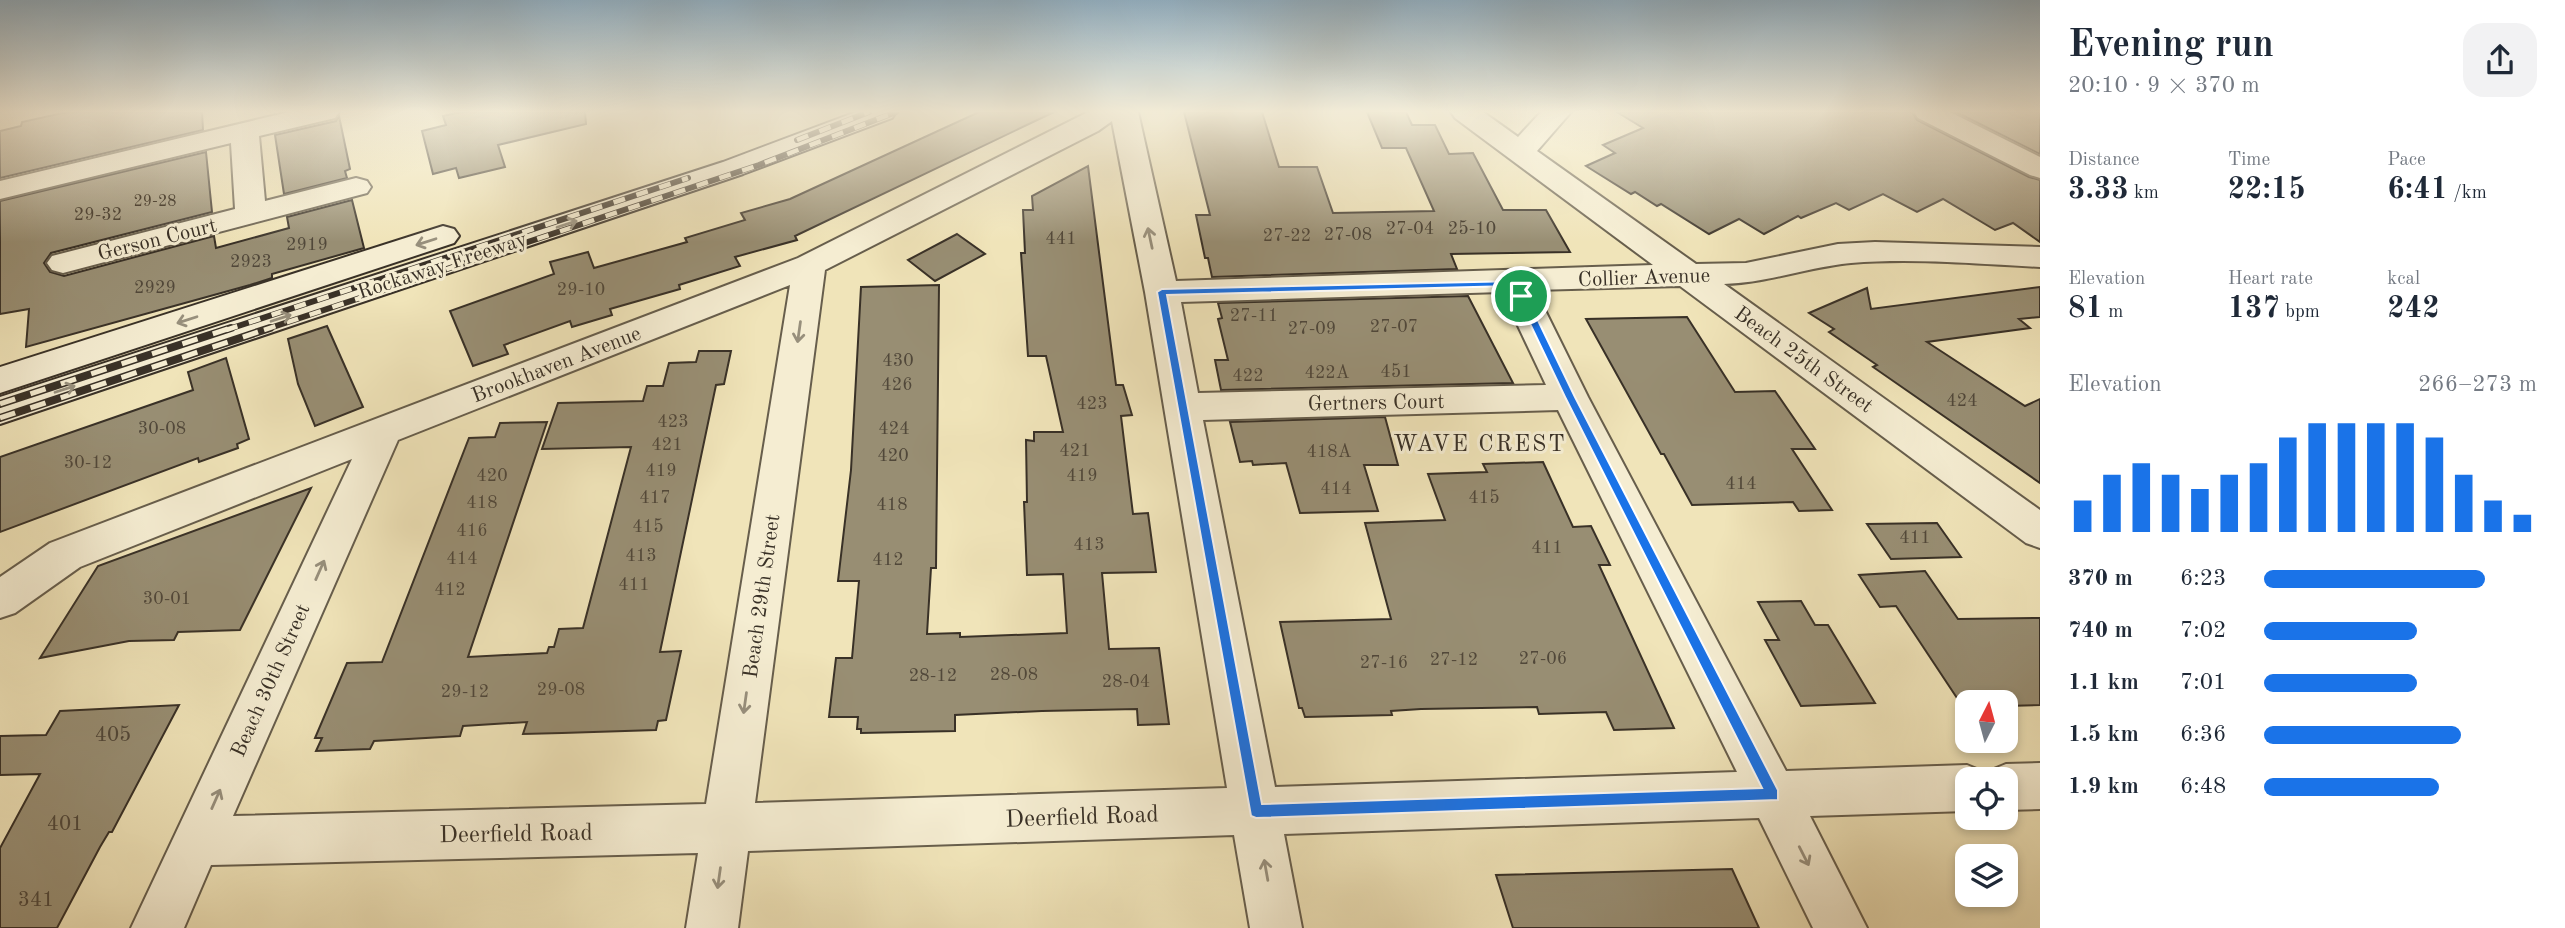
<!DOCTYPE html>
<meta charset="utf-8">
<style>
body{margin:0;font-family:"Old Standard TT",serif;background:#f2f2f3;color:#1f2937;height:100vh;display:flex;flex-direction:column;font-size:26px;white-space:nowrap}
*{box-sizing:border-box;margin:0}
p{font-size:23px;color:#747a83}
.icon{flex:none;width:38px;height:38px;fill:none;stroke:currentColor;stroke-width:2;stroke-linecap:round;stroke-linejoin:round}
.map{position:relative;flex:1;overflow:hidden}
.drawer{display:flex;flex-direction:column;background:#fff;width:525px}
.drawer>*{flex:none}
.needle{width:46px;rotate:6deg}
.buttons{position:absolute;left:1955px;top:690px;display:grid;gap:14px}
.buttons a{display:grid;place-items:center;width:63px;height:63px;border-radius:14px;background:#fff;box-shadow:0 4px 10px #0003;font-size:35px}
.pin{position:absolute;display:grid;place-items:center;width:60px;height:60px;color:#fff;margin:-30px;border:4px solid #fff;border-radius:50%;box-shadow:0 2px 7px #0007}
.round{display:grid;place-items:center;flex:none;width:74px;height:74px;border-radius:21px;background:#f2f2f3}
.overview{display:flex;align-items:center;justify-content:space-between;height:119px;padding:0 28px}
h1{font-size:38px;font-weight:700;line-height:52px}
.figures{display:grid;grid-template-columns:repeat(3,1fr);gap:10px;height:119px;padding:7px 28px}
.figures div{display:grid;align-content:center}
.figures b{font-size:30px;font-weight:700}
.figures small{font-size:19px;font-weight:400}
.figures p{font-size:19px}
.chart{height:196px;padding:14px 28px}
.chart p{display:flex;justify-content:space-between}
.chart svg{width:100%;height:126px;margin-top:7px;stroke:#1a73e8;stroke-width:6}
ul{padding:0 28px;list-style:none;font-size:23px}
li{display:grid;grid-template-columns:112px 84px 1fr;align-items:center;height:52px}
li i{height:18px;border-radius:9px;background:#1a73e8}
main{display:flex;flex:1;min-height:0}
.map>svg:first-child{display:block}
</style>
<main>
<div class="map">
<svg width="2040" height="928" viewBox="0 0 2040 928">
<rect width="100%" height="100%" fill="#f0e4b9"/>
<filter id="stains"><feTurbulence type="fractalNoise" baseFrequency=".00286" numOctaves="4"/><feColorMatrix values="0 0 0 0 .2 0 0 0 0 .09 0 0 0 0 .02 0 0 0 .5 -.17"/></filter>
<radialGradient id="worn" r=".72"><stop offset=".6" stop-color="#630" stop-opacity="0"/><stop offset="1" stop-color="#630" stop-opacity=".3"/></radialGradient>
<g fill="#988e73" stroke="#393127" stroke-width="2">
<polygon points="67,112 202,112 203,130 0,178 0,131 21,126 22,122"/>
<polygon points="461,112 585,112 586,124 498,145 505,167 459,178 456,168 433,174 422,131 446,125 443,116"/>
<polygon points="979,112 1054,112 795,236 797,240 735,257 740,266 679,285 680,289 610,309 612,315 572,327 570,321 504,345 508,354 473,366 450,311 554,274 550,262 588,252 594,268 687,242 685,238 745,220 741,213 790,199"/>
<polygon points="1184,112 1262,112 1279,167 1317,167 1333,213 1434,211 1406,148 1382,148 1367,112 1406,112 1412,125 1435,125 1449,154 1473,153 1503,210 1546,210 1570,252 1451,254 1457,269 1212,277 1208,258 1205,258 1196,215 1210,215"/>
<polygon points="1617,112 1912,112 1917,120 2029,177 2040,180 2040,242 2013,223 1995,230 1943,199 1917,212 1883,194 1849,210 1836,203 1801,218 1798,216 1764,234 1739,219 1709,234 1661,204 1657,206 1635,192 1631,194 1586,166 1615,153 1603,145 1643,128"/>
<polygon points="1956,112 2040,112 2040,154"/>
<polygon points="339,116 350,169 345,171 347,178 284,194 275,135 336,121"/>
<polygon points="206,152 212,212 51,253 44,263 50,272 64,276 214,236 216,248 289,228 287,217 352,200 364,248 272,274 272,278 250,285 26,347 29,309 0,314 0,201"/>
<polygon points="1088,166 1116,385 1123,385 1132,415 1121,416 1133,514 1148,513 1156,572 1102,573 1109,649 1159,648 1169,724 1138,725 1137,709 1042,711 955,715 955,731 861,733 861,729 857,729 858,717 829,717 836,658 852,658 859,581 838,581 851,470 861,287 939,285 936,568 931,568 927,634 960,633 960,637 1067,633 1063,574 1027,575 1024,502 1027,502 1026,440 1034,441 1034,432 1063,432 1046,356 1028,356 1021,253 1025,253 1023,210 1033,210 1032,196"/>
<polygon points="957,234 985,254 935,281 908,260"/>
<polygon points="2040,287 2040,317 2019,319 2030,328 1927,342 2025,406 2040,399 2040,483 1873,367 1877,365 1829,332 1834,329 1809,313 1867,288 1871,309"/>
<polygon points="1468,296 1513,383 1221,390 1215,360 1228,360 1218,319 1222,318 1218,303"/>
<polygon points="1687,317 1735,392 1775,391 1815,449 1792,449 1832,510 1799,511 1793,502 1692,505 1664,454 1661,454 1586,319"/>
<polygon points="327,326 363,407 315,426 298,384 288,339"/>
<polygon points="699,351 731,351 724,384 716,385 660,652 681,651 666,720 658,721 656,730 562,733 523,734 527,722 463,726 460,736 374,741 370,749 316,751 322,738 315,738 347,663 382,662 469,438 495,437 500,423 547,422 468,657 547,653 549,647 554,647 559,629 583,628 631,447 542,449 558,403 643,401 647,386 663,386 669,363 696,362"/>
<polygon points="226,358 249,439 237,444 238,448 199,462 198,458 0,532 0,457 193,390 188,372"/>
<polygon points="1385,417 1398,465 1364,465 1378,511 1300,513 1286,463 1253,465 1252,461 1240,462 1230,422"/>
<polygon points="1543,462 1573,527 1591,526 1610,565 1599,565 1674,728 1614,730 1606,712 1539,714 1537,707 1421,709 1391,711 1392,715 1305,717 1302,708 1299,708 1280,622 1391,619 1365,523 1445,520 1428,474 1487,472 1483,464"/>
<polygon points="311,488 240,630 178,632 174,640 129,641 40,658 98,566"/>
<polygon points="1937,523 1961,557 1891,559 1867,524"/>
<polygon points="1925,571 1958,619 2040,618 2040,705 2006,706 2006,702 1967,702 1967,707 1963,701 1959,701 1896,606 1880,607 1859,575"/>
<polygon points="1801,601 1815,625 1828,625 1875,703 1801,706 1765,640 1779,640 1758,602"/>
<polygon points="179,705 112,832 109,832 100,847 57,928 0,928 0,848 40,774 0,775 0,736 46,735 60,711"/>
<polygon points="1732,869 1759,928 1513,928 1496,875"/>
</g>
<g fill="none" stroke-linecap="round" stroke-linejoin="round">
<defs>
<g id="street">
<polygon points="289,112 339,112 335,118 259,136 265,201 356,178 367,181 371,187 367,193 63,273 52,270 47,263 52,256 235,209 231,143 0,199 0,181"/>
<path d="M1088,112H1138L1176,281L1653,265L1455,118L1451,112H1483L1518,137L1541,112H1571L1537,151L1696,264L1746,263L1838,244L1875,242L2040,247V267C1977,264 1914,258 1851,263C1808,267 1768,283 1724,284L2040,510V548L2026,543L1680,286L1535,290L1588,397L1786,771L1967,765L1984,772L1986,777L1989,771L2006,764L2040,763V809L2006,810V779H1967V811L1810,816L1867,928H1813L1759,818L1284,834L1302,928H1250L1234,835L748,851L738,928H686L698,853L211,865L184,928H131L352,459L80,567L15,613L0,618V577L50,543L798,258ZM1112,121L1145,292L1227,788L755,803L825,270L1098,131ZM790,285L706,804L233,816L398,440ZM1502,292L1546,385L1198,393L1181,302ZM1558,410L1737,772L1275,787L1203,420Z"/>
<polygon points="1914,112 1950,112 2040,157 2040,178 2030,175 1918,118"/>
</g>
<g id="secondary">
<polygon points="856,112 896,112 892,118 743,174 0,424 0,397 723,162"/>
<polygon points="443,226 454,229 459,236 454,243 0,393 0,367"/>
</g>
</defs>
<use href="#street" stroke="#675e4c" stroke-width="4"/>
<use href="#secondary" stroke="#393127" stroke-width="4"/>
<use href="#street" fill="#f5edd2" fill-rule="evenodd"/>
<use href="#secondary" fill="#f5edd2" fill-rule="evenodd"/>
<defs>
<g id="rail-far1">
<polyline points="797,140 869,112"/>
<polyline points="226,330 688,178"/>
<polyline points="264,330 759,165 896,112"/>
</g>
<g id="rail">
<polyline points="0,404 231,328"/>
<polyline points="0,418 270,328"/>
</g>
</defs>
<use href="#rail-far1" stroke="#393127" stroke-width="6"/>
<use href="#rail" stroke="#393127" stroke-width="8"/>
<use href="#rail-far1" stroke="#f5edd2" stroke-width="4.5" stroke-dasharray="12" stroke-linecap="butt"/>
<use href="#rail" stroke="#f5edd2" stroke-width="5" stroke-dasharray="16" stroke-linecap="butt"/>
</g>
<defs><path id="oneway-shaft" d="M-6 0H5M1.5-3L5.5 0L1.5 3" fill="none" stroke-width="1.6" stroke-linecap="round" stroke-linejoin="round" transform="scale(1.75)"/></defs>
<g stroke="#978f7c">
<use href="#oneway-shaft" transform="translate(567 224) rotate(-18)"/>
<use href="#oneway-shaft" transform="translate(1150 238) rotate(-102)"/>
<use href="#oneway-shaft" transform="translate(426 242) rotate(162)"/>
<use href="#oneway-shaft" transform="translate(281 318) rotate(-18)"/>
<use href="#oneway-shaft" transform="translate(187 320) rotate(162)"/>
<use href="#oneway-shaft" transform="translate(799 332) rotate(98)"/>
<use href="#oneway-shaft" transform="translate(65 389) rotate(-18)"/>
<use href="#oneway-shaft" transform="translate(320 570) rotate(-66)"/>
<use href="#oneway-shaft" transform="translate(745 703) rotate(98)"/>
<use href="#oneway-shaft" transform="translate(216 799) rotate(-66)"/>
<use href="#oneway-shaft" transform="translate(1804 856) rotate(63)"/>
<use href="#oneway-shaft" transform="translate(1266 870) rotate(-100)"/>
<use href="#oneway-shaft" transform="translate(719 878) rotate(98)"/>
</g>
<linearGradient id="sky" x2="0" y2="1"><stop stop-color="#92afc1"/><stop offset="0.46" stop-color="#f8f3e0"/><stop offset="1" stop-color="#f8f3e0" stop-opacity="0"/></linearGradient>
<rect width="2040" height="242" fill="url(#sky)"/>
<path fill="#1a73e8" stroke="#fff" stroke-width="2" fill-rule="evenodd" d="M1519,281L1575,397L1778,790V800L1256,818L1251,816L1157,292L1162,289ZM1512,286L1565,397L1762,788L1262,804L1167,295Z"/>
<g text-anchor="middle" stroke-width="6" stroke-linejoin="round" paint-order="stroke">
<g font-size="16" fill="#51483a">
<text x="155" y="206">29-28</text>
</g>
<g font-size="18" fill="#51483a">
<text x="98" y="220">29-32</text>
<text x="1410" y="234">27-04</text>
<text x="1472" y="234">25-10</text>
<text x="1348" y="240">27-08</text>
<text x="1287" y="241">27-22</text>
<text x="1061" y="244">441</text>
<text x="307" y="250">2919</text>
<text x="251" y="267">2923</text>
<text x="155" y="293">2929</text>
<text x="581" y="295">29-10</text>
<text x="1254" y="321">27-11</text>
<text x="1394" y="332">27-07</text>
<text x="1312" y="334">27-09</text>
<text x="898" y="366">430</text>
<text x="1396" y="377">451</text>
<text x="1327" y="378">422A</text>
<text x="1248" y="381">422</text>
<text x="897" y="390">426</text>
<text x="1962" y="406">424</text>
<text x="1092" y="409">423</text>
<text x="673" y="427">423</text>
<text x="162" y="434">30-08</text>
<text x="894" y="434">424</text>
<text x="667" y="450">421</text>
<text x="1075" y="456">421</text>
<text x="1329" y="457">418A</text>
<text x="893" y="461">420</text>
<text x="88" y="468">30-12</text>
<text x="661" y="476">419</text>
<text x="492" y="481">420</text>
<text x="1082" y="481">419</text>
<text x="1741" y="489">414</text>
<text x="1336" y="494">414</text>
<text x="655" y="503">417</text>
<text x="1484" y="503">415</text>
<text x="482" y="508">418</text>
<text x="892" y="510">418</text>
<text x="648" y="532">415</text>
<text x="472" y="536">416</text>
<text x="1915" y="543">411</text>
<text x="1089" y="550">413</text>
<text x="1547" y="553">411</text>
<text x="641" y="561">413</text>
<text x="462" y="564">414</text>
<text x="888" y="565">412</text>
<text x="634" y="590">411</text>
<text x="450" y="595">412</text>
<text x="167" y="604">30-01</text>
<text x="1543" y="664">27-06</text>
<text x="1454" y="665">27-12</text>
<text x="1384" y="668">27-16</text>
<text x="1014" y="680">28-08</text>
<text x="933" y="681">28-12</text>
<text x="1126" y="687">28-04</text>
<text x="561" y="695">29-08</text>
<text x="465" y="697">29-12</text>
</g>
<g font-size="21" fill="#393127" stroke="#f5edd2">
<text transform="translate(157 239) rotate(-14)" y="7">Gerson Court</text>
<text transform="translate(442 265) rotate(-18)" y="7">Rockaway Freeway</text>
<text transform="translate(1644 277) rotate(-2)" y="7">Collier Avenue</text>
<text transform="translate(1804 359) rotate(36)" y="7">Beach 25th Street</text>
<text transform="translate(556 364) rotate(-21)" y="7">Brookhaven Avenue</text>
<text transform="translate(1376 402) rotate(-1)" y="7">Gertners Court</text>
<text transform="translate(761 596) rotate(-82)" y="7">Beach 29th Street</text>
<text transform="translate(270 680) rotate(-66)" y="7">Beach 30th Street</text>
</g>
<g font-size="21" fill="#51483a">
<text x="113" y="741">405</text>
<text x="65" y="830">401</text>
<text x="36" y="906">341</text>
</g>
<g font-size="23" letter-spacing="2" fill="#393127" stroke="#f5edd2">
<text x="1480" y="451">WAVE CREST</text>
</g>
<g font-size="24" fill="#393127" stroke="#f5edd2">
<text transform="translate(1082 816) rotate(-2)" y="8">Deerfield Road</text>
<text transform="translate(516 833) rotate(-1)" y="8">Deerfield Road</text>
</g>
</g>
<rect width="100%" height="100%" filter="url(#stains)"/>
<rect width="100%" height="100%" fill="url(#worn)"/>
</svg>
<div class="buttons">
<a><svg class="needle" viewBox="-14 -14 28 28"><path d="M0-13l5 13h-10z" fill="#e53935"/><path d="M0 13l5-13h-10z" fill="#747a83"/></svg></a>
<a><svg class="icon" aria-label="locate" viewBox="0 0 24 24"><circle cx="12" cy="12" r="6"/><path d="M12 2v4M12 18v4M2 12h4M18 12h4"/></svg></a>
<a><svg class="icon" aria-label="layers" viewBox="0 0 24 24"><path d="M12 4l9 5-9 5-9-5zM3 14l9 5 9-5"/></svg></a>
</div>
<div class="pin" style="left:1521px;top:296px;background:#1e9e55"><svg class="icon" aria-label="arrive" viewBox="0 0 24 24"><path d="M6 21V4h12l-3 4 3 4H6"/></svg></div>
</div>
<section class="drawer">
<div class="overview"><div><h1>Evening run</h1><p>20:10 · 9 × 370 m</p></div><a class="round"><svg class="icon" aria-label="share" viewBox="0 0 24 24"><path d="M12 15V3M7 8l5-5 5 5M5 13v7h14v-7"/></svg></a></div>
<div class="figures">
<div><p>Distance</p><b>3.33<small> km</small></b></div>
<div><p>Time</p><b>22:15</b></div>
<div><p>Pace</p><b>6:41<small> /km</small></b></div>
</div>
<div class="figures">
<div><p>Elevation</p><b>81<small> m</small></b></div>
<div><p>Heart rate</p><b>137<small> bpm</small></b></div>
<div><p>kcal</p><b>242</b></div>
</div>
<div class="chart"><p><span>Elevation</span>266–273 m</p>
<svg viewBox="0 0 160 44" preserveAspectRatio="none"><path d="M5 44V33M15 44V24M25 44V20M35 44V24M45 44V29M55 44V24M65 44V20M75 44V11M85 44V6M95 44V6M105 44V6M115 44V6M125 44V11M135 44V24M145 44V33M155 44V38"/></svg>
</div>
<ul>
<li><b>370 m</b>6:23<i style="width:81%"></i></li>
<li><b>740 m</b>7:02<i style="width:56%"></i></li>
<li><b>1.1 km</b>7:01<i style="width:56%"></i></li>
<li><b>1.5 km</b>6:36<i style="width:72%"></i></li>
<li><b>1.9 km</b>6:48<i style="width:64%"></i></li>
</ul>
</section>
</main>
